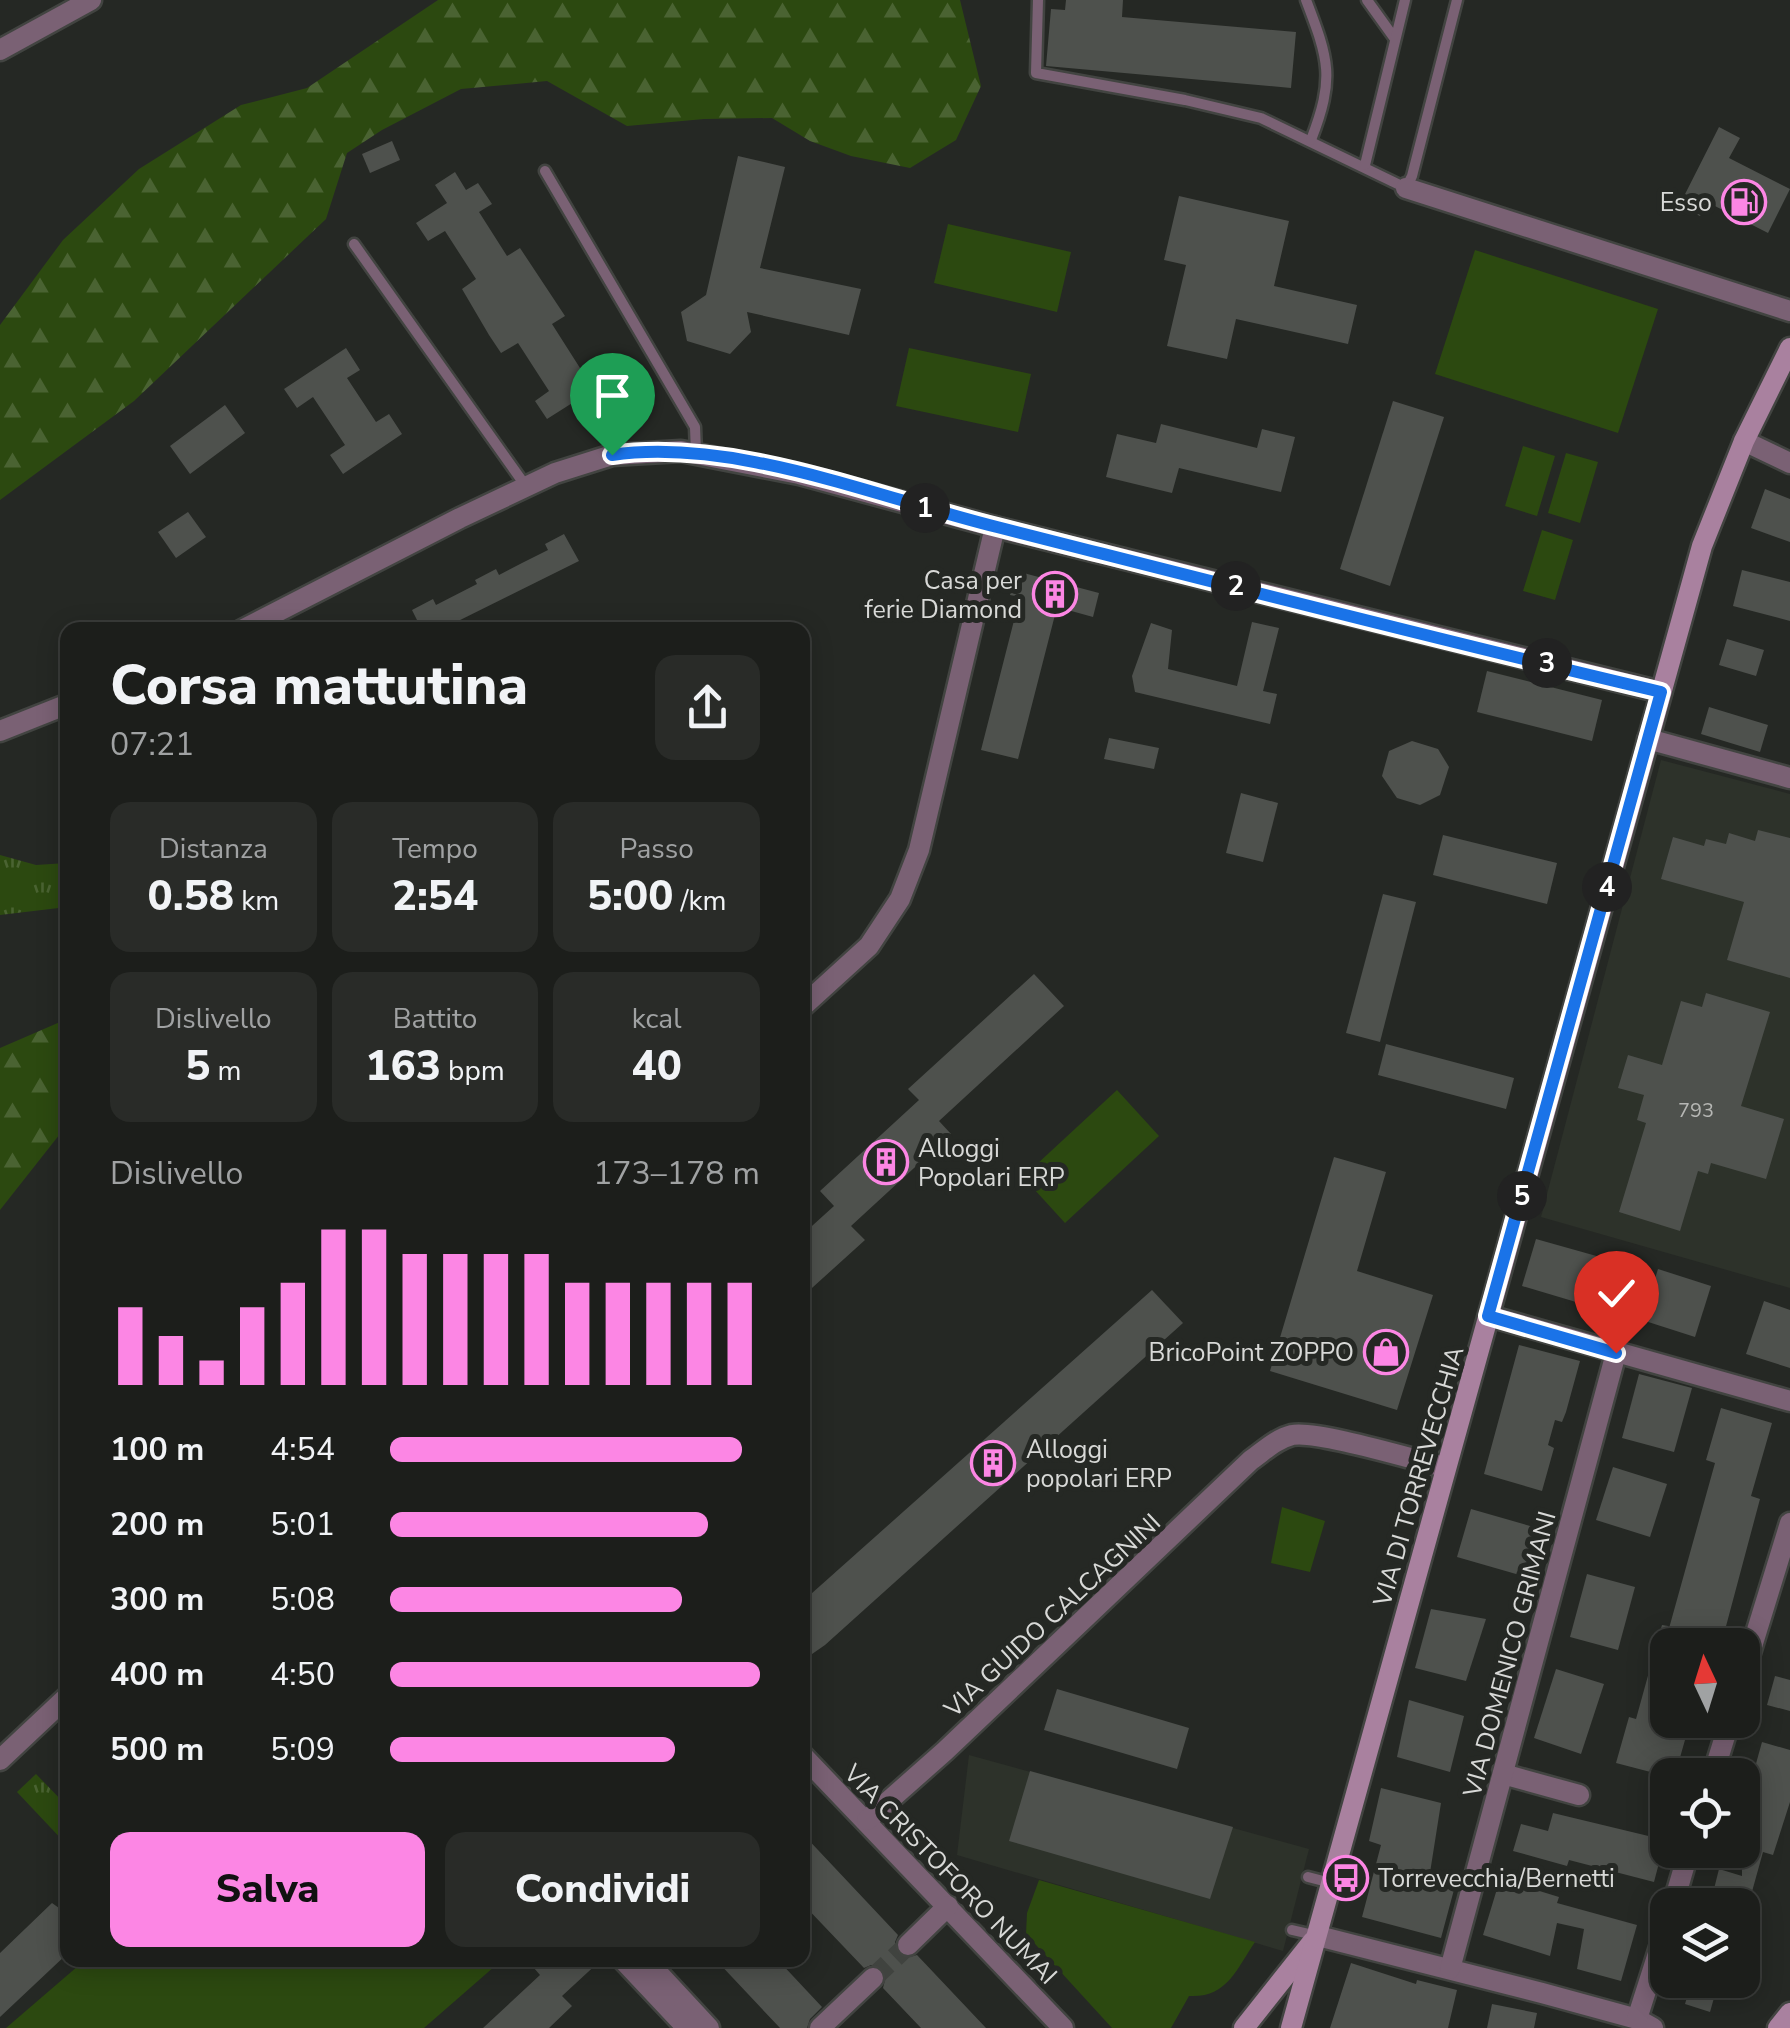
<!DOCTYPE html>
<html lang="it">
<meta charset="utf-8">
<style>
body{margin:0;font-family:"Nunito Sans",sans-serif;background:#292b28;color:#f1f3f6;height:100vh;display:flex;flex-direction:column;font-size:38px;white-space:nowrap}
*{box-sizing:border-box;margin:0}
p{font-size:32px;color:#a0a2a3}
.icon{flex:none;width:55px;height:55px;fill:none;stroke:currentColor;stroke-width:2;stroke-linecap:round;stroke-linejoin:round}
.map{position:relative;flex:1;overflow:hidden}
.drawer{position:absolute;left:60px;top:622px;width:750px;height:1345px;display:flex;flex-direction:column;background:#1c1e1b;border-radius:20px;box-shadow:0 5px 25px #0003,0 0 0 2px #3a3c3a}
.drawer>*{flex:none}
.needle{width:65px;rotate:356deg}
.tools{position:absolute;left:1650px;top:1628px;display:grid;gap:20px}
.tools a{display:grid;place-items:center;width:110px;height:110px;border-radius:20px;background:#1c1e1b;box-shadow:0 5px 25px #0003,0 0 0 2px #3a3c3a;font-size:50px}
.pin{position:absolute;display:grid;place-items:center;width:85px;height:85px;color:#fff;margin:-102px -42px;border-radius:50% 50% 50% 0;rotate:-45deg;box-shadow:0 0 10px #0007}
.pin .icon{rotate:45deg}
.km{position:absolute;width:50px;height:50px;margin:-25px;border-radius:50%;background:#222;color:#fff;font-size:28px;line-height:50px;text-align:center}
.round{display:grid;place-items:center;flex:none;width:105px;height:105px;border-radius:20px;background:#292b28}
.head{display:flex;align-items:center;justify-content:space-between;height:170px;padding:0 50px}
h1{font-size:55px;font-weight:800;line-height:75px}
.figures{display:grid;grid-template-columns:repeat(3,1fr);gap:15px;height:170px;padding:10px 50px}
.figures div{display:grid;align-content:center;border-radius:20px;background:#292b28;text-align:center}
.figures b{font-size:42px;font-weight:800}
.figures small{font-size:28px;font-weight:400}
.figures p{font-size:28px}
.chart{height:280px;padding:20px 50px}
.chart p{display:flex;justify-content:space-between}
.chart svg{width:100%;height:180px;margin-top:10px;stroke:#fc86e4;stroke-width:6}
.button{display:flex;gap:20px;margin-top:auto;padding:20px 50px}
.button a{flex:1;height:115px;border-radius:20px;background:#fc86e4;color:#111;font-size:40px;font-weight:800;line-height:115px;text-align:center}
.button a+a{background:#292b28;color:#f1f3f6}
ul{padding:0 50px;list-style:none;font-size:32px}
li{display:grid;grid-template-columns:160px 120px 1fr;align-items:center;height:75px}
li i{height:25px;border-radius:12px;background:#fc86e4}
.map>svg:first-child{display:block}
</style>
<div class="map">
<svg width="1790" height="2028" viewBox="0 0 1790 2028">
<defs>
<pattern id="grass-tufts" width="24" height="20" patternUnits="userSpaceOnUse" patternTransform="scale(2.5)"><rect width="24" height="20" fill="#2c4910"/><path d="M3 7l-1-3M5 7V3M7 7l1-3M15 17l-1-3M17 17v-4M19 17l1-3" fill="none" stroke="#4a6332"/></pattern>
<pattern id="forest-firs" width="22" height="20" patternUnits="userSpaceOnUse" patternTransform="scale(2.5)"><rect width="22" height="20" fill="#2c4910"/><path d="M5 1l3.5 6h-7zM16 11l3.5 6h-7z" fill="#4a6332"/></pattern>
</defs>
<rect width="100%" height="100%" fill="#252824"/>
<g fill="#2d322a">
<polygon points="1661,760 1790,794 1790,1288 1541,1217"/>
<polygon points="969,1755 1309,1849 1283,1951 957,1855"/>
</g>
<g fill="url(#grass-tufts)">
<polygon points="0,855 36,865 67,863 67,907 0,915"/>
<polygon points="36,1774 67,1806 67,1845 17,1792"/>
</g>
<g fill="url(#forest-firs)">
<polygon points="438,0 960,0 981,86 956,140 910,168 851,156 810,141 772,118 704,119 627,126 547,81 461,89 382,130 347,153 326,219 134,401 0,500 0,325 63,240 139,169 241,105 307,88"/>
<polygon points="67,1019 67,1125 0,1210 0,1048"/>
</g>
<g fill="#2c4910">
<polygon points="948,224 1071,252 1057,312 934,283"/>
<polygon points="1475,250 1658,309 1618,433 1435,374"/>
<polygon points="909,348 1031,374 1018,432 896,406"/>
<polygon points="1523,446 1555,456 1537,516 1505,506"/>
<polygon points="1566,453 1598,462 1580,523 1548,513"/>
<polygon points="1542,530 1573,540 1555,600 1523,591"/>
<polygon points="1117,1090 1159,1136 1065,1223 1023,1177"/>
<polygon points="1282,1507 1325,1521 1310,1572 1271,1563"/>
<path d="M1039,1880L1255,1942C1236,1970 1227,1998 1189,1996L1171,2028H1112L1026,1934L1027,1913Z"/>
<polygon points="85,1960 502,1960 424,2028 6,2028"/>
</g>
<g fill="#4e514d">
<polygon points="1066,0 1123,0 1122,17 1296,32 1291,88 1046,66 1051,9 1065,10"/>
<polygon points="1719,127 1740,138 1729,158 1790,189 1768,233 1707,202 1700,216 1679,206"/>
<polygon points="392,141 400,160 370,173 362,154"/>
<polygon points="738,156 785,167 760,268 861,289 849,335 747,312 751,332 730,354 687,341 681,312 706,295"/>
<polygon points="455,172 466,190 478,183 492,204 479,212 507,256 520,248 565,316 552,324 580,368 593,360 607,381 547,419 535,401 549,391 518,343 501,353 489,335 462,289 476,279 445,231 428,241 416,223 447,203 435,185"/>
<polygon points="1179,196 1289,221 1274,286 1357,305 1348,344 1236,319 1227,359 1167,346 1186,265 1164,260"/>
<polygon points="346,348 360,370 347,378 376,422 389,414 402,434 343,474 330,455 345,445 313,397 297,408 284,389"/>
<polygon points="1393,401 1444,417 1390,586 1340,569"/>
<polygon points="225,405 245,433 190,474 170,446"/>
<polygon points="1161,424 1257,448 1262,429 1295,437 1281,492 1179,468 1172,493 1106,477 1117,434 1156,443"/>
<polygon points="1765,489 1790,499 1790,542 1751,528"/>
<polygon points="188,512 206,537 176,558 158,532"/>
<polygon points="564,534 579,561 440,630 422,630 412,610 433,599 436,605 477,584 475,580 496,569 499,575 522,563 548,550 545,544"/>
<polygon points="1742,570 1790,582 1790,621 1733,606"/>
<polygon points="1016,571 1099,593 1093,617 1057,607 1018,759 981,750 1020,597 1010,595"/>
<polygon points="1252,622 1279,628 1263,691 1277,694 1270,724 1135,692 1132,676 1151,623 1172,630 1168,669 1237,686"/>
<polygon points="1727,639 1764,650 1756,676 1719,665"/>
<polygon points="1487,671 1602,700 1592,741 1477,712"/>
<polygon points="1709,707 1768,725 1760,752 1701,734"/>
<polygon points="1109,738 1159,748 1154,769 1104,759"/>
<polygon points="1412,741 1438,749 1449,767 1440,795 1420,805 1397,798 1382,776 1389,751"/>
<polygon points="1241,793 1278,803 1263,862 1226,853"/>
<polygon points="1758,830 1790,838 1790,978 1727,960 1744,902 1661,879 1673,837 1704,846 1706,839 1726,844 1729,833 1755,841"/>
<polygon points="1443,835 1557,863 1547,904 1433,875"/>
<polygon points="1383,894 1416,902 1380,1042 1346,1033"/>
<polygon points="1034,974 1064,1006 939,1121 951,1134 851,1226 865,1240 802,1297 802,1235 834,1206 820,1191 919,1100 908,1089"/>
<polygon points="1706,993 1770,1012 1741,1106 1784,1119 1766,1179 1711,1163 1708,1174 1698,1171 1680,1231 1619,1212 1646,1123 1637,1120 1644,1095 1618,1088 1628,1055 1662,1065 1681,1001 1702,1007"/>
<polygon points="1386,1044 1514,1078 1506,1109 1378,1075"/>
<polygon points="1334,1157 1386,1172 1357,1271 1433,1295 1397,1410 1270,1371"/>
<polygon points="1536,1239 1600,1257 1586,1305 1522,1286"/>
<polygon points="1658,1269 1711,1286 1695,1337 1642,1320"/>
<polygon points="1152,1290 1183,1323 825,1645 802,1661 802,1602"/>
<polygon points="1764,1301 1790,1310 1790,1368 1746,1354"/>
<polygon points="1519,1345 1580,1361 1566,1412 1562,1422 1555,1420 1548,1445 1554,1448 1542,1491 1484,1474"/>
<polygon points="1639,1374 1692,1388 1674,1452 1622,1438"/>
<polygon points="1721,1408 1772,1423 1751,1496 1760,1499 1721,1645 1668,1645 1668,1728 1687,1733 1675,1775 1662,1775 1616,1763 1629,1717 1636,1719 1662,1625 1668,1626 1668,1632 1715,1463 1706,1460"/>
<polygon points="1613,1467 1667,1484 1650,1537 1596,1520"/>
<polygon points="1471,1509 1537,1528 1523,1576 1457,1557"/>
<polygon points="1587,1574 1635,1587 1618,1650 1570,1637"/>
<polygon points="1431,1609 1486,1619 1466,1681 1415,1668"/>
<polygon points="1556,1669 1604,1684 1581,1754 1534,1738"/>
<polygon points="1775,1676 1790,1680 1790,1711 1767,1705"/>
<polygon points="1057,1689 1189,1728 1177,1769 1044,1730"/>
<polygon points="1409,1700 1464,1716 1450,1772 1397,1757"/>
<polygon points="1762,1742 1790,1750 1790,1802 1773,1855 1763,1852 1748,1906 1710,1905 1719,1869 1742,1876 1742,1795 1747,1796"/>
<polygon points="1030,1771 1233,1827 1210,1899 1009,1841"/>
<polygon points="1381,1788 1441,1803 1429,1879 1455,1886 1441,1938 1362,1917 1381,1845 1369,1841"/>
<polygon points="1553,1813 1665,1840 1654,1882 1569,1860 1567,1866 1513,1851 1521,1824 1548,1831"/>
<polygon points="802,1833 898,1935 895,1942 898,1954 905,1958 917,1955 986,2028 921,2028 883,1988 886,1976 882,1968 871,1965 864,1968 802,1903"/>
<polygon points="1500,1879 1559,1897 1557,1903 1637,1925 1621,1981 1577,1969 1584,1929 1557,1923 1550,1956 1483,1935"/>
<polygon points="68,1900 68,1953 0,2017 0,1953 52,1903 59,1908"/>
<polygon points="527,1960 601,1960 562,1996 572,2006 549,2028 483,2028 540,1975"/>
<polygon points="716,1960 778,1960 822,2007 810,2019 807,2028 780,2028"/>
<polygon points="1351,1963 1416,1984 1417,1980 1457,1990 1448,2028 1330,2028"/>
<polygon points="1692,1980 1719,1980 1710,2012 1685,2004"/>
<polygon points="1492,2004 1537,2013 1534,2028 1487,2028"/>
</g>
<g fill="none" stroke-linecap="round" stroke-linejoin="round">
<polyline stroke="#40433f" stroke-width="20" stroke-dasharray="20 10" stroke-linecap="butt" points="873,1978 908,1945"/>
<defs>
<g id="lane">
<polyline points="1038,0 1036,73 1185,100 1261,118 1406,188 1412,176 1457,0"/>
<path d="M1306,0C1329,60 1335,78 1311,140"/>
<polyline points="1367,0 1395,39"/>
<polyline points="1365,165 1405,0"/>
<polyline points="545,171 695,427 696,453"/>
<polyline points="354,244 525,485"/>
<polyline points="1308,1877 1331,1883"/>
<polyline points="1292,1930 1318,1936"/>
</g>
<g id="street">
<polyline points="0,50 91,0"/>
<polyline points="1406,188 1790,311"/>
<polyline points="1744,441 1790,463"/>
<polyline points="242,630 460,518 555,473 612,455 681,451 799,474 995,527 1661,692"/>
<polyline points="0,731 68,704"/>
<polyline points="1648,739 1790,778"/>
<polyline points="802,1007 869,946 900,899 919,850 995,527"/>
<polyline points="1489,1316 1790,1401"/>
<polyline points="1742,1679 1790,1523"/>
<polyline points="802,1755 1063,2028"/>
<polyline points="0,1760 68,1696"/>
<polyline points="1503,1774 1579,1795"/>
<polyline points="1713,1775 1730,1720"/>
<path d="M867,1820L945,1751L1251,1460C1264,1451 1276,1439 1292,1435C1317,1430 1415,1460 1445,1467"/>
<polyline points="1673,1905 1689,1850"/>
<polyline points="1318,1936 1542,1993 1637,2019 1653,2028"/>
<polyline points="908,1945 948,1906"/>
<polyline points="623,1960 687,2028"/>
<polyline points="646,1960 709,2028"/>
<polyline points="1450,1969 1616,1353"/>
<polyline points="1637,2019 1668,1922"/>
<polyline points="820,2028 873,1978"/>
</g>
<g id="secondary">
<polyline points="1244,2028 1313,1941"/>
<polyline points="1291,2028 1702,546 1744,441 1790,348"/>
<polyline points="1778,2028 1790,2013"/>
</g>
</defs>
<use href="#lane" stroke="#424441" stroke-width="15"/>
<use href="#street" stroke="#424441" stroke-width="25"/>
<use href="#secondary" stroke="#424441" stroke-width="25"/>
<use href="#lane" stroke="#7a6174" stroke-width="10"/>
<use href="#street" stroke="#7a6174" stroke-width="20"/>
<use href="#secondary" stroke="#a9819f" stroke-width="20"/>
</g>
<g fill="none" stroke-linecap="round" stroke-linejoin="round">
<defs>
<path id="route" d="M612,455C733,437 879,498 997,527C1218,583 1439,640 1661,692L1488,1316L1616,1353"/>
</defs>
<use href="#route" stroke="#fff" stroke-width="20"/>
<use href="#route" stroke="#1a73e8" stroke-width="12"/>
</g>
<defs>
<symbol id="fuel-ring" viewBox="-11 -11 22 22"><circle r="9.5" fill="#252824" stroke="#fc86e4" stroke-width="1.5"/><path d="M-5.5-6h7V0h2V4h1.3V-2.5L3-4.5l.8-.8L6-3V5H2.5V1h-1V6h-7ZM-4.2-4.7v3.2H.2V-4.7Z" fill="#fc86e4"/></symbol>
<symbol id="building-ring" viewBox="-11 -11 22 22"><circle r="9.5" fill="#252824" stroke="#fc86e4" stroke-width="1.5"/><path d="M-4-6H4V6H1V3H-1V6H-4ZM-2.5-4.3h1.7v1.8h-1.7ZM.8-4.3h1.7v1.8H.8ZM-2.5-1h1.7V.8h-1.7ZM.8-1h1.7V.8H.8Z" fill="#fc86e4"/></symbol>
<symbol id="shop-ring" viewBox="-11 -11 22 22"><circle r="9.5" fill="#252824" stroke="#fc86e4" stroke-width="1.5"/><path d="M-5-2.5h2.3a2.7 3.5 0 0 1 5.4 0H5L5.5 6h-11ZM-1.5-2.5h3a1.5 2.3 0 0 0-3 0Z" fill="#fc86e4"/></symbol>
<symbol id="bus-ring" viewBox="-11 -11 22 22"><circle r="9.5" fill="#252824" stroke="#fc86e4" stroke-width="1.5"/><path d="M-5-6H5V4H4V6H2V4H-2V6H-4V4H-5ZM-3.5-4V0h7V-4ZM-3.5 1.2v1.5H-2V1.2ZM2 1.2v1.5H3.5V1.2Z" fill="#fc86e4"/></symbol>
</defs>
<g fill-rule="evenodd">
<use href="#fuel-ring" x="1719" y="177" width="50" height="50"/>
<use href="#building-ring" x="1030" y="569" width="50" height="50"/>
<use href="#building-ring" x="861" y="1137" width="50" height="50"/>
<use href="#shop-ring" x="1361" y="1327" width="50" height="50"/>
<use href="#building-ring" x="968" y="1438" width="50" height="50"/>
<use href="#bus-ring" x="1321" y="1853" width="50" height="50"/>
</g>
<g text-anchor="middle" stroke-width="10" stroke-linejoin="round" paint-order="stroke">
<g font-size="20" fill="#b6b7b4">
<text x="1696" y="1117">793</text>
</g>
<g font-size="25" fill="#d8d9d7" stroke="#252824" text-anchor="end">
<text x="1712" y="211">Esso</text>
<text x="1022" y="589">Casa per<tspan x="1022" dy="29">ferie Diamond</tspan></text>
<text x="918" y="1157" text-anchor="start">Alloggi<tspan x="918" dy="29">Popolari ERP</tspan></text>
<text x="1354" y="1361">BricoPoint ZOPPO</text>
<text x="1026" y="1458" text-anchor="start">Alloggi<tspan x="1026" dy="29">popolari ERP</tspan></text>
<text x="1378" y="1887" text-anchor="start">Torrevecchia/Bernetti</text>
</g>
<g font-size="25" fill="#d8d9d7" stroke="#252824">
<text transform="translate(1418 1476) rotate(-74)" y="9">VIA DI TORREVECCHIA</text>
<text transform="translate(1052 1615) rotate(-43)" y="9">VIA GUIDO CALCAGNINI</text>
<text transform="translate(1509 1654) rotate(-75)" y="9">VIA DOMENICO GRIMANI</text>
<text transform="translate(951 1874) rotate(46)" y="9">VIA CRISTOFORO NUMAI</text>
</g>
</g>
</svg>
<div class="tools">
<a><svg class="needle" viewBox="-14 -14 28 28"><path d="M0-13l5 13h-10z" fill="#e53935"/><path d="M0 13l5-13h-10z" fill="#a0a2a3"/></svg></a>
<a><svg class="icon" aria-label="locate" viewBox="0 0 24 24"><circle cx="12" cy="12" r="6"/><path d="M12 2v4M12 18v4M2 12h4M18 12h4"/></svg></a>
<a><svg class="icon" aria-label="layers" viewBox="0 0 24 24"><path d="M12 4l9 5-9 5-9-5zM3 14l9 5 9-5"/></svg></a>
</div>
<div class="pin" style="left:612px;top:455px;background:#1e9e55"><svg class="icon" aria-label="arrive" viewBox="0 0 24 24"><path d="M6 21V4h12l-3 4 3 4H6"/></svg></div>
<div class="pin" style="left:1616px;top:1353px;background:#d93025"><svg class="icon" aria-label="check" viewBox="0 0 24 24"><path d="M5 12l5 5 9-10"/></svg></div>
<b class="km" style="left:925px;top:508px">1</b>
<b class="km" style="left:1236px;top:586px">2</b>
<b class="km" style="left:1547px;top:663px">3</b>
<b class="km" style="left:1607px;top:887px">4</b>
<b class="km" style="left:1522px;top:1196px">5</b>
<section class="drawer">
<div class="head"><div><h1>Corsa mattutina</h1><p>07:21</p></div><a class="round"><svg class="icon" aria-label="share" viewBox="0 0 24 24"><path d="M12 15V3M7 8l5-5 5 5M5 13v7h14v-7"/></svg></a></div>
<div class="figures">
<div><p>Distanza</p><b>0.58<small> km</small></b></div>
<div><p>Tempo</p><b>2:54</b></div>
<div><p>Passo</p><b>5:00<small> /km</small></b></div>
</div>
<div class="figures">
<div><p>Dislivello</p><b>5<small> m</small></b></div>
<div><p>Battito</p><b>163<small> bpm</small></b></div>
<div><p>kcal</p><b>40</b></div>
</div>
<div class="chart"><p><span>Dislivello</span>173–178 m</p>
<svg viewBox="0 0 160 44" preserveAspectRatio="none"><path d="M5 44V25M15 44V32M25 44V38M35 44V25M45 44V19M55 44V6M65 44V6M75 44V12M85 44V12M95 44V12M105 44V12M115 44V19M125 44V19M135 44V19M145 44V19M155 44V19"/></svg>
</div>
<ul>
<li><b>100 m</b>4:54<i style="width:95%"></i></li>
<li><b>200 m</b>5:01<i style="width:86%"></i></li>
<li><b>300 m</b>5:08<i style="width:79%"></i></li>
<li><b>400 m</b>4:50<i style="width:100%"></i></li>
<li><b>500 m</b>5:09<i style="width:77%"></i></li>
</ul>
<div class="button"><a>Salva</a><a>Condividi</a></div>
</section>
</div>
